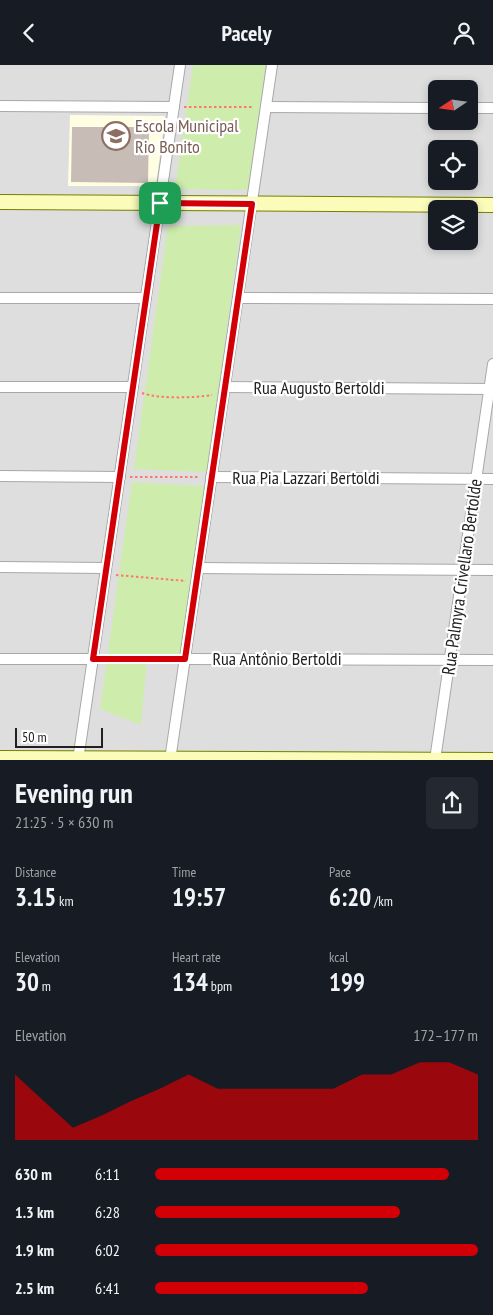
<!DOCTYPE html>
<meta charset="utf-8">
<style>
body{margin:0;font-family:"PT Sans Narrow",sans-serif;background:#242831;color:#f1f3f6;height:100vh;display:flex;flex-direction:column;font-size:19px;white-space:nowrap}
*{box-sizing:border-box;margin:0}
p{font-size:16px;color:#9ea1a6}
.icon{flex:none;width:28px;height:28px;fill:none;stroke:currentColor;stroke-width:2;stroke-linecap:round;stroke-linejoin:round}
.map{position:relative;height:695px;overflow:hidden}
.panel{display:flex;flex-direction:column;background:#171b24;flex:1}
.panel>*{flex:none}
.needle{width:32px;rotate:257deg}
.buttons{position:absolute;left:428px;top:15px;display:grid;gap:10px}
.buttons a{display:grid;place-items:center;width:50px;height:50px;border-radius:8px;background:#171b24;box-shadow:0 2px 8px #0003;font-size:25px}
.scale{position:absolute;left:15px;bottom:12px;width:88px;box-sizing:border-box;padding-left:5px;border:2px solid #212121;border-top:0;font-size:14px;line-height:18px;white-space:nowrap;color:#212121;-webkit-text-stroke:4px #fff;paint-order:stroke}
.pin{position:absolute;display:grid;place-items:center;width:42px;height:42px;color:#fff;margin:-21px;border-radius:10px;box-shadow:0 2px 8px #0006}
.round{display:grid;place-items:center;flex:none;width:52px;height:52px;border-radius:8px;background:#242831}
.summary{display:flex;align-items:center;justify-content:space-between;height:85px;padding:0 15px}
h1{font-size:28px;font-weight:700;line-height:38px}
.metrics{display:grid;grid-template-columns:repeat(3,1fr);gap:8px;height:85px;padding:5px 15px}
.metrics div{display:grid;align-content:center}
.metrics b{font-size:25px;font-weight:700}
.metrics small{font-size:14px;font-weight:400}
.metrics p{font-size:14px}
.chart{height:140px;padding:10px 15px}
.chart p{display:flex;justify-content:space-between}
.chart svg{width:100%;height:90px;margin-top:5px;fill:#d20006;opacity:.7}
ul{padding:0 15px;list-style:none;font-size:16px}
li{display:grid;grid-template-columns:80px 60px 1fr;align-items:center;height:38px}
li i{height:12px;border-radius:6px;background:#d20006}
header{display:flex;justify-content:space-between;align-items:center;height:65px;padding:0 15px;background:#171b24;font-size:22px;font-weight:700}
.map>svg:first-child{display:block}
</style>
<header><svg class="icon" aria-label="back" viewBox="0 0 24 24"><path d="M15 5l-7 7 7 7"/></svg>Pacely<svg class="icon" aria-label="person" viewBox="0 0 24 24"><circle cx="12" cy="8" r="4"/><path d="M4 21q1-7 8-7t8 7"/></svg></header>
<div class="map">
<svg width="493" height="695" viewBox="0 0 493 695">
<rect width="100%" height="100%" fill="#f2eee7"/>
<path fill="#dfdede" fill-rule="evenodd" d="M0,0H493V695H0ZM436,24H469V56H436ZM436,84H469V116H436ZM436,144H469V176H436Z"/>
<polygon fill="#fffee3" points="70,50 165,51 156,121 68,121"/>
<g fill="#ceedac">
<polygon points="193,0 266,0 248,125 175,124"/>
<polygon points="241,160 207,407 134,404 168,161"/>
<polygon points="132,417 204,421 182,598 147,595 141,660 100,644"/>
</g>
<polygon fill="#c7bdb6" points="72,62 149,62 148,118 71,117"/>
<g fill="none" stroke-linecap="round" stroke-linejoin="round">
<defs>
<g id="street">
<polyline points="0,41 174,42"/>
<polyline points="266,42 436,43"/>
<polyline points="469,43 493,43"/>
<polyline points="0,233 146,233"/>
<polyline points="238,233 493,234"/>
<polyline points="0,322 133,322"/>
<polyline points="225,322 493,324"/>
<polyline points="0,411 120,412"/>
<polyline points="211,412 493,414"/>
<polyline points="0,502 106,503"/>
<polyline points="198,503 493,505"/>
<polyline points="0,594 93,594"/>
<polyline points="185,594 493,595"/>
<polyline points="78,695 180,0"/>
<polyline points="170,695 272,0"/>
<polyline points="435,695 493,299"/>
</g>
<g id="secondary">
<polyline points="0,137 493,140"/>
<polyline points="0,693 493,695"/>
</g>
</defs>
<use href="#street" stroke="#a8a8a8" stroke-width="12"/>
<use href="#secondary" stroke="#758000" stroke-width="16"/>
<g stroke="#ff766b" stroke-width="2" stroke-dasharray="2.5 2.5" stroke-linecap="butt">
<polyline points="184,42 254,42"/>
<path d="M142,328C159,334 194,333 212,330"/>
<polyline points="130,412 200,412"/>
<polyline points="116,510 186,516"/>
<polyline points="103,594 173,594"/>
</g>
<use href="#street" stroke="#fff" stroke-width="10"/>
<use href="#secondary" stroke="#fbfcba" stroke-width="14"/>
</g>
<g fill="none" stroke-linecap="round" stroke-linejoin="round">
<defs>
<polygon id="route" points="160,138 252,139 185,594 93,594"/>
</defs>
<use href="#route" stroke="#fff" stroke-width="10"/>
<use href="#route" stroke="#d20006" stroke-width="6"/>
</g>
<defs>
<symbol id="school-ring" viewBox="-11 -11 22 22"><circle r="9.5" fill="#fff" stroke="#8d6e63" stroke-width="1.5"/><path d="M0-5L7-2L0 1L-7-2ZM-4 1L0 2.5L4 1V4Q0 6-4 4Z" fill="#8d6e63"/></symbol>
</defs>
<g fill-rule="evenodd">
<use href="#school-ring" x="100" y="55" width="32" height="32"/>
</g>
<g text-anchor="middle" stroke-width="4.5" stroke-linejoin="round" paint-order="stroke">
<g font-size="18" fill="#785e54" stroke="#fff" text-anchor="start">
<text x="135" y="67">Escola Municipal<tspan x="135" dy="21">Rio Bonito</tspan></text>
</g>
<g font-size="18" fill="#212121" stroke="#fff">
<text x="319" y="329">Rua Augusto Bertoldi</text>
<text x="306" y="419">Rua Pia Lazzari Bertoldi</text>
<text transform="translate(462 512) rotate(-82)" y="6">Rua Palmyra Crivellaro Bertolde</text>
<text x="277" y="600">Rua Antônio Bertoldi</text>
</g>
</g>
</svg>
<div class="buttons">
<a><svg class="needle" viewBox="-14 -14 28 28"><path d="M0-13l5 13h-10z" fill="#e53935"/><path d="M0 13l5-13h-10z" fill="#9ea1a6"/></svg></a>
<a><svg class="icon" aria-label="locate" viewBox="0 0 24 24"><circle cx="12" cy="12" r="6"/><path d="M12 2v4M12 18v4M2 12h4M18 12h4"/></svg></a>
<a><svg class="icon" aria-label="layers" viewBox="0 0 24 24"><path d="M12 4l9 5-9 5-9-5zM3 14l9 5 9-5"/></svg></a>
</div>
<div class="scale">50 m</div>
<div class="pin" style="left:160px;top:138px;background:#1e9e55"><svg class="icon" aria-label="arrive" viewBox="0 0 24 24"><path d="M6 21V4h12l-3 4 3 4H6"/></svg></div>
</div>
<section class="panel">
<div class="summary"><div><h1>Evening run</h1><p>21:25 · 5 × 630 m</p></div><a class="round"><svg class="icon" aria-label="share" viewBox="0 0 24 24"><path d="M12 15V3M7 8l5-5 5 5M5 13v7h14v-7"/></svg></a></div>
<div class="metrics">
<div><p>Distance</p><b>3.15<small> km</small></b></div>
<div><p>Time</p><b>19:57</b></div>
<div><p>Pace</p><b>6:20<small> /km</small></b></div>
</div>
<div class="metrics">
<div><p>Elevation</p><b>30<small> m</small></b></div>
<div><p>Heart rate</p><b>134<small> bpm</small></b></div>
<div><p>kcal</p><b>199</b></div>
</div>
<div class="chart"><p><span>Elevation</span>172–177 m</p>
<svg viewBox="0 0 160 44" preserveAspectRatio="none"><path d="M0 44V12L10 25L20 38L30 32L40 25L50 19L60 12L70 19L80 19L90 19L100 19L110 19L120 12L130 12L140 6L150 6L160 12V44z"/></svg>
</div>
<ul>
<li><b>630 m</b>6:11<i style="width:91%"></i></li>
<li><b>1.3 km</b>6:28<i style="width:76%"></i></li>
<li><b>1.9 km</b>6:02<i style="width:100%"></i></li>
<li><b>2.5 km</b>6:41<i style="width:66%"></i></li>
</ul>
</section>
